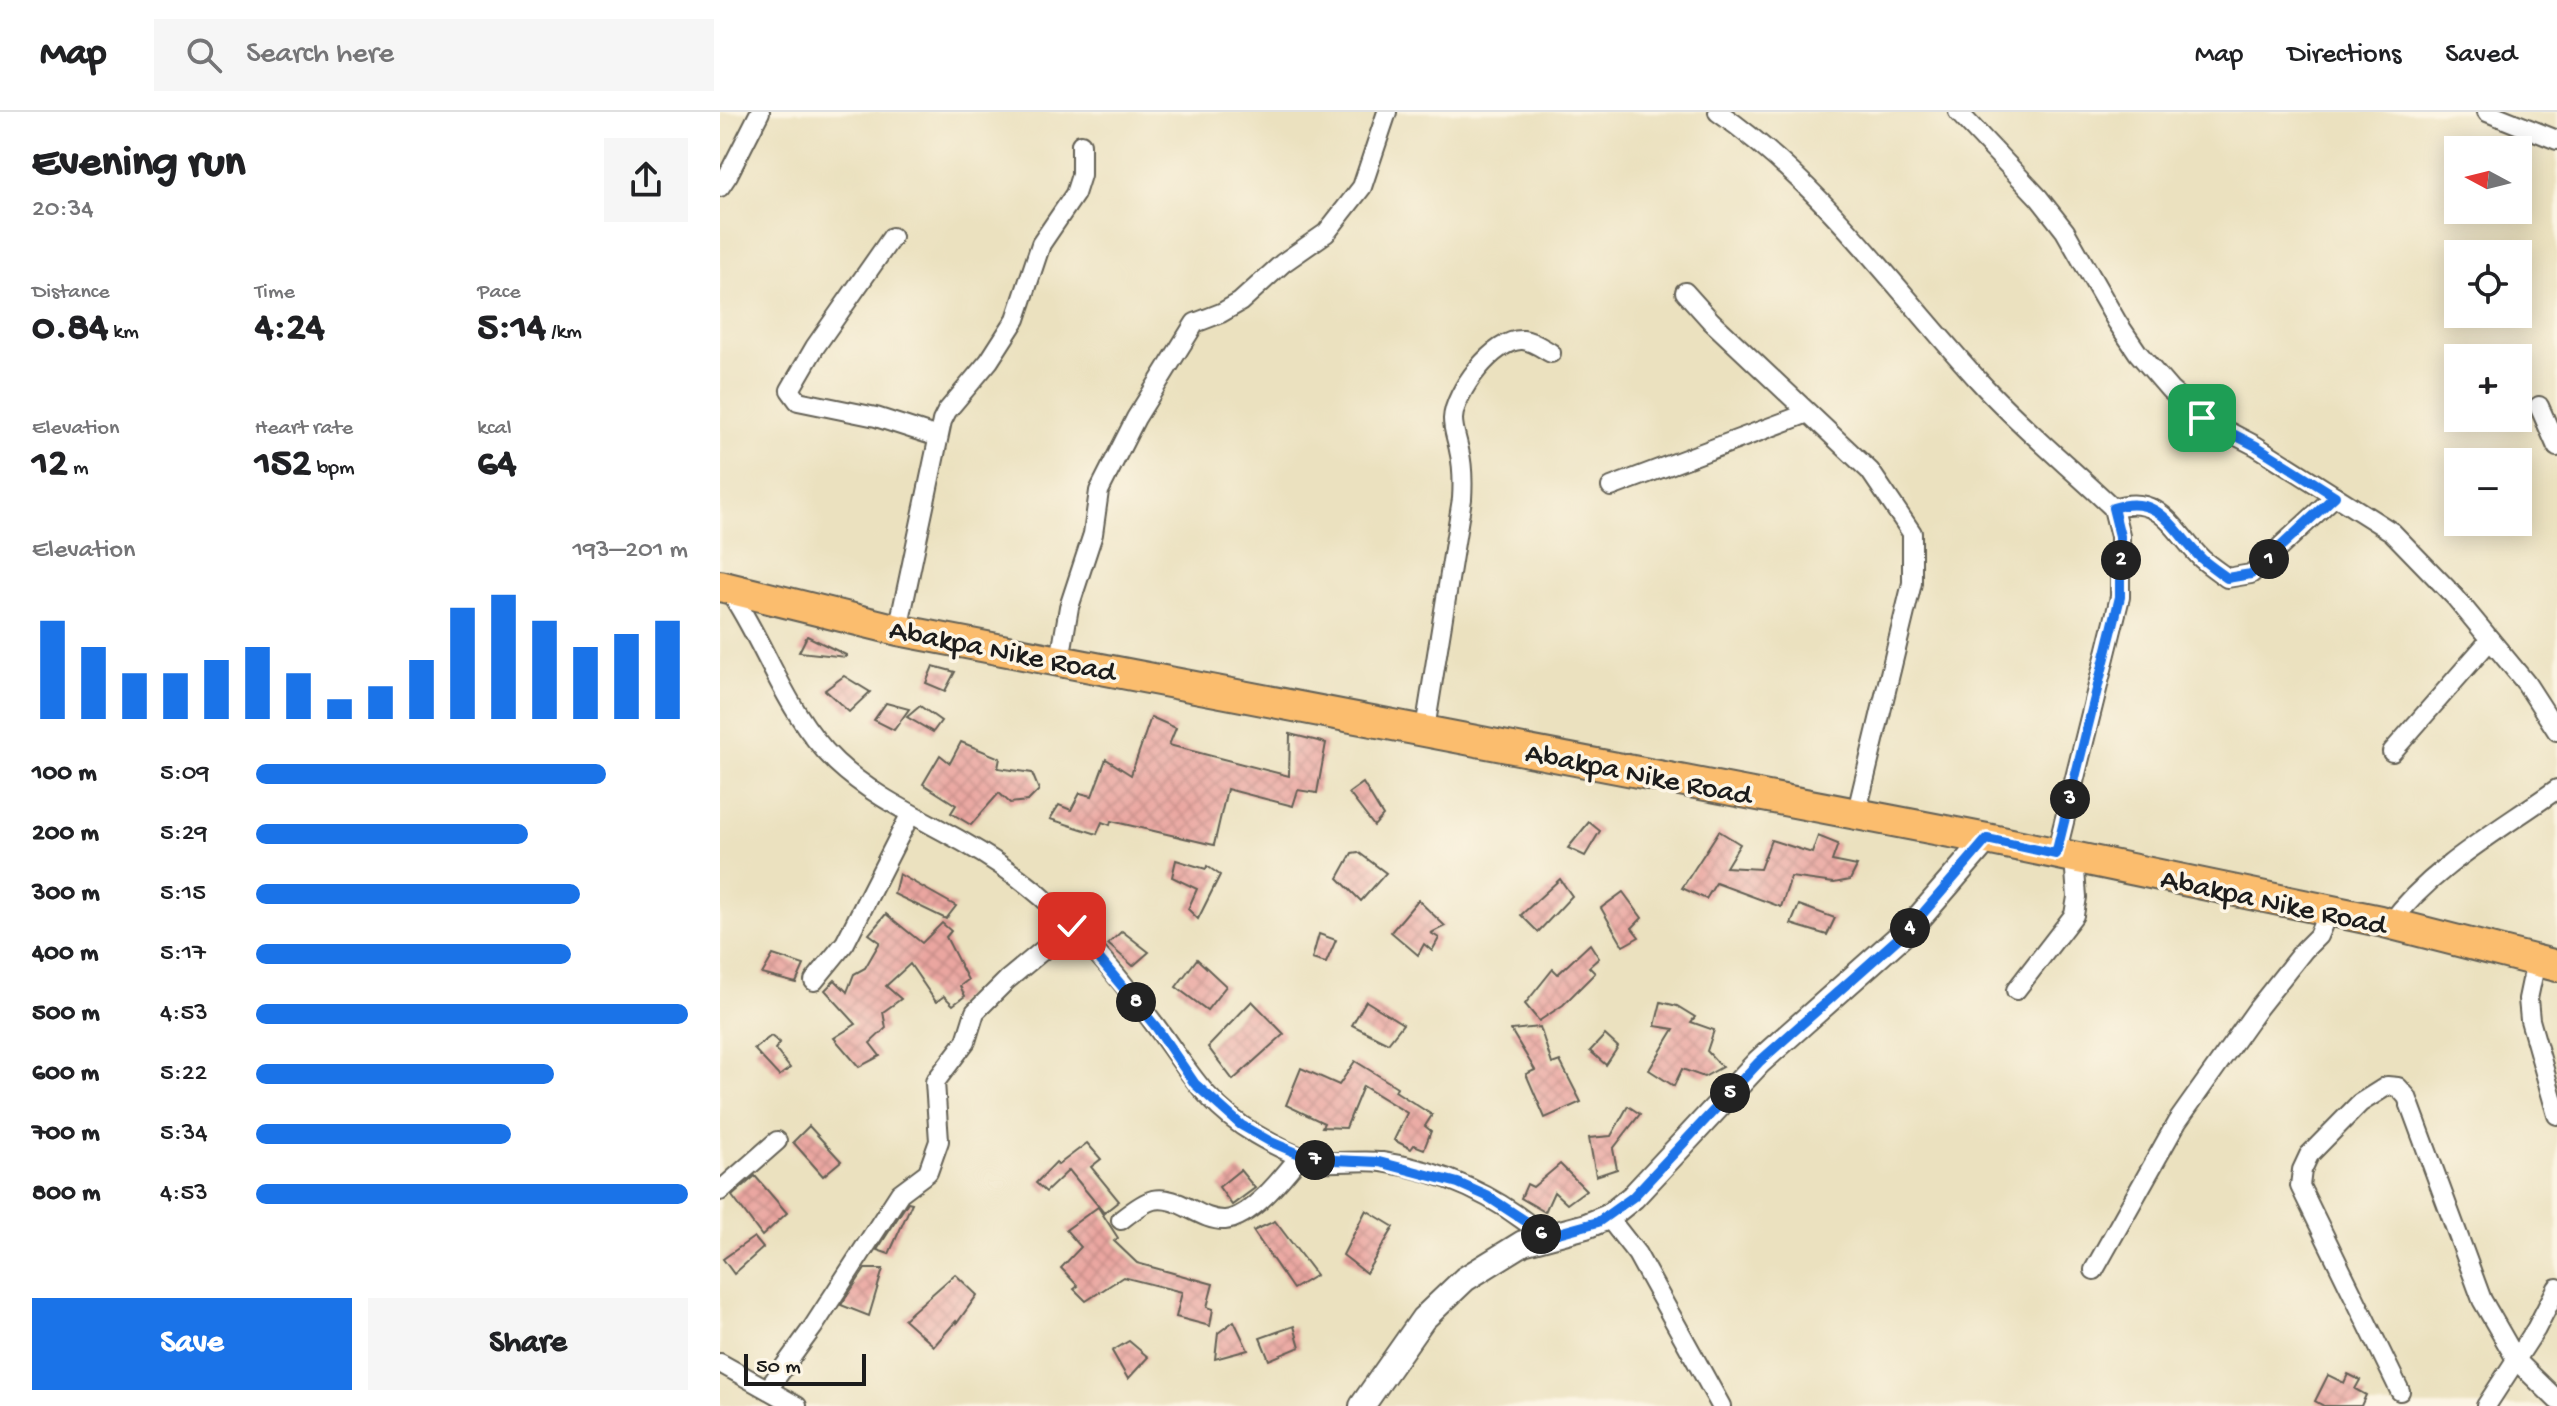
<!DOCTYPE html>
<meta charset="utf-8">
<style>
body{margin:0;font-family:"Gochi Hand",sans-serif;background:#f6f6f6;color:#202124;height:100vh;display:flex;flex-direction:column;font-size:30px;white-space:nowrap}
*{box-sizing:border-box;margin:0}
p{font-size:26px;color:#757577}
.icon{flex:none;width:44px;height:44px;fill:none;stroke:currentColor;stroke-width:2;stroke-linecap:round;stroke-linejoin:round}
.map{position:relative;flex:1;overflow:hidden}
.drawer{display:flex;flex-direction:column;background:#fff;width:720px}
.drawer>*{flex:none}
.needle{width:52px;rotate:277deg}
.controls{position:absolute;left:1724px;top:24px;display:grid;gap:16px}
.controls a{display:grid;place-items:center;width:88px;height:88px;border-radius:0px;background:#fff;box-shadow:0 4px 20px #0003;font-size:40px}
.scale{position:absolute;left:24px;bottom:20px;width:122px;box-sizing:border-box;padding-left:8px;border:4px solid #1c1c1c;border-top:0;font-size:22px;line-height:28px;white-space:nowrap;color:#1c1c1c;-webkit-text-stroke:6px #fcf5e5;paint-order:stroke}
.pin{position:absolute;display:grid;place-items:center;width:68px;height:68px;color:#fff;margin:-34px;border-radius:16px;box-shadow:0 4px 12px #0006}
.km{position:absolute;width:40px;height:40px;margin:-20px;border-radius:50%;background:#222;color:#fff;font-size:22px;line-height:40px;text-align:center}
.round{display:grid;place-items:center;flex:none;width:84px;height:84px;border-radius:0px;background:#f6f6f6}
.headline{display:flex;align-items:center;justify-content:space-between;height:136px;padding:0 32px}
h1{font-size:44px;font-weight:800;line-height:60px}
.metrics{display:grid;grid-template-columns:repeat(3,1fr);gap:12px;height:136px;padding:8px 32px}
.metrics div{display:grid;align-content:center}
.metrics b{font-size:40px;font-weight:800}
.metrics small{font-size:22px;font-weight:400}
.metrics p{font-size:22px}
.chart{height:224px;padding:16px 32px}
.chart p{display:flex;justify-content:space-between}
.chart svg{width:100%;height:144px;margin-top:8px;stroke:#1a73e8;stroke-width:6}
.button{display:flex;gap:16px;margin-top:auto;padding:16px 32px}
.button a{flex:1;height:92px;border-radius:0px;background:#1a73e8;color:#fff;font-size:32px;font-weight:800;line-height:92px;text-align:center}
.button a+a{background:#f6f6f6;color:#202124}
ul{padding:0 32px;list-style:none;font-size:26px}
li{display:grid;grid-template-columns:128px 96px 1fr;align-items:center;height:60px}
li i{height:20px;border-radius:10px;background:#1a73e8}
header{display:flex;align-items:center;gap:48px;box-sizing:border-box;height:112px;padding:0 40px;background:#fff;border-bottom:2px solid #e0e0e0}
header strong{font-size:38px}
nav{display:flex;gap:44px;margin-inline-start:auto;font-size:28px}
.search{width:560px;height:72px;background:#f6f6f6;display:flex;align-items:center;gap:20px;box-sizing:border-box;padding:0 28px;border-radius:0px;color:#757577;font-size:30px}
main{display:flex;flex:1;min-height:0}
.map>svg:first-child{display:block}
</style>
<header>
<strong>Map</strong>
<div class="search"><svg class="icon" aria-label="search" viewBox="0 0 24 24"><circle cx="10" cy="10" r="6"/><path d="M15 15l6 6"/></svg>Search here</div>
<nav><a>Map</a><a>Directions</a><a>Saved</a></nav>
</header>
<main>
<section class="drawer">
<div class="headline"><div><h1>Evening run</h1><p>20:34</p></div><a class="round"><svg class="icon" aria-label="share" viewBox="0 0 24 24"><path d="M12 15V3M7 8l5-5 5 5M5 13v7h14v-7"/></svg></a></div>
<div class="metrics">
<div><p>Distance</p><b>0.84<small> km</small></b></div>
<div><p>Time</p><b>4:24</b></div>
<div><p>Pace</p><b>5:14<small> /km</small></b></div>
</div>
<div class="metrics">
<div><p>Elevation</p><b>12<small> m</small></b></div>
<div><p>Heart rate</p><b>152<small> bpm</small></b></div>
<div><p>kcal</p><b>64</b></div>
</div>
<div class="chart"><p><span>Elevation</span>193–201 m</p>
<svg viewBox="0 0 160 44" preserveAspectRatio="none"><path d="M5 44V14M15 44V22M25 44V30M35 44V30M45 44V26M55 44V22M65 44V30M75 44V38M85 44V34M95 44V26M105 44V10M115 44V6M125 44V14M135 44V22M145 44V18M155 44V14"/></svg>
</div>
<ul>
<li><b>100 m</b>5:09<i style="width:81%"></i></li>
<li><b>200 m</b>5:29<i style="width:63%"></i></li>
<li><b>300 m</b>5:15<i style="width:75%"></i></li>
<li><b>400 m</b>5:17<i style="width:73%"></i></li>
<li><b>500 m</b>4:53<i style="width:100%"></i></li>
<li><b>600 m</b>5:22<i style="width:69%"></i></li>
<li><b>700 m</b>5:34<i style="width:59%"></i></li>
<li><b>800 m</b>4:53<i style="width:100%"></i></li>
</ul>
<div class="button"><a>Save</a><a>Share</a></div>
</section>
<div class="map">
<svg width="1837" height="1294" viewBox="0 0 1837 1294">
<defs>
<pattern id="building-cross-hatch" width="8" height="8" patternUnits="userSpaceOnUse" patternTransform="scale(2)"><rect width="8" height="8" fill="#eaa6a0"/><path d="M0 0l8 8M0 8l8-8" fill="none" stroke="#c88e89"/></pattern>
</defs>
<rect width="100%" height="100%" fill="#fcf5e5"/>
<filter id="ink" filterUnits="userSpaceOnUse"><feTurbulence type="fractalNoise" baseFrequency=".0125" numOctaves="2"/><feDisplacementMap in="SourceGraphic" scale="16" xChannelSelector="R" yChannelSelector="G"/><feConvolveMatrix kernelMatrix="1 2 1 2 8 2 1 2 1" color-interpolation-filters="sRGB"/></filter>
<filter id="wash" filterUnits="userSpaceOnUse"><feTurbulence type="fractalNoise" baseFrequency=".006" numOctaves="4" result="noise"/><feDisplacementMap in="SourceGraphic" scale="32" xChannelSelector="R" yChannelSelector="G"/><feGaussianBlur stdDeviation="1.8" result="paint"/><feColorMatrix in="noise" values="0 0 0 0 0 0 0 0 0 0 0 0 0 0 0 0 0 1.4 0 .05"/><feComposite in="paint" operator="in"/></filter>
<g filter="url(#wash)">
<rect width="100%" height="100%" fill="#ebe1bf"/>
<g id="blocks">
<g fill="url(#building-cross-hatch)">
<polygon points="87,524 126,543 126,545 79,540"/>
<polygon points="213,554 235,560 225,579 206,571"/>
<polygon points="124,564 150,580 129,600 105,578"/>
<polygon points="166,591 189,597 174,618 154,608"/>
<polygon points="200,594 221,609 213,620 187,605"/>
<polygon points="431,605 456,616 449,633 569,664 570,622 606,631 597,681 578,678 573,694 507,677 494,733 391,709 390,713 382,710 377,722 330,707 339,693 351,698 360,681 372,684 386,647 411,663"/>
<polygon points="241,630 280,646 278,656 312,661 319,678 308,689 290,691 279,681 251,713 231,701 236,693 203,672 220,643 230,651"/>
<polygon points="643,671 663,704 654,714 629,681"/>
<polygon points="869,710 880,719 865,744 848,736"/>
<polygon points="999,719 1020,732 1006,755 1040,757 1051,728 1092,741 1098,724 1118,732 1112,749 1137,754 1130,768 1114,771 1071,765 1061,795 996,771 986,787 962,776"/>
<polygon points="638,740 666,761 641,789 618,766 632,741"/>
<polygon points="456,748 486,757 487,754 500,763 478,807 468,797 477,777 452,765"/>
<polygon points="179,762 236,794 226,807 174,782"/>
<polygon points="840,767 852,784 818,820 801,803"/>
<polygon points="903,780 922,806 912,816 919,825 903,834 881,796"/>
<polygon points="698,788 725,814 711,821 719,826 712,839 704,832 698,843 671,820"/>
<polygon points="1079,793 1115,806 1107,823 1071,812"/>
<polygon points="166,802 202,831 222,811 231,819 226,825 248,868 240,874 245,884 233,893 224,884 216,890 190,852 166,874 181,887 163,900 166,916 150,931 160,944 139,955 114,926 136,912 105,878 115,868 127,880 134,862 145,856 160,830 149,822"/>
<polygon points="402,819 429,840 413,854 388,832"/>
<polygon points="599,822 616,828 606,851 592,847"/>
<polygon points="870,832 879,846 869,855 875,861 843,893 819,909 805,892 833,857 838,862"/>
<polygon points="53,843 84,853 76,871 42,862"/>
<polygon points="477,847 506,874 487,898 456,875"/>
<polygon points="532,889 564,922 513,968 488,935"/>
<polygon points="646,889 683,912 668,931 632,913"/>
<polygon points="941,890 957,894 975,905 971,910 994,918 987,939 1002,955 984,965 962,957 954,974 929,958 954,917 935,914"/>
<polygon points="820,915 832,952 840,949 861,990 825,1006 806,962 815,958 791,918"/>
<polygon points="885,923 898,935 886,953 870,939"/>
<polygon points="51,924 60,931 55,937 70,956 59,964 34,937"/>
<polygon points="635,949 677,975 675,979 712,1003 705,1014 711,1019 704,1037 694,1033 691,1037 674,1028 687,1001 643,974 626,1016 602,1015 604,1011 566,993 581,956 619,973"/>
<polygon points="908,994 920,1002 893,1037 897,1057 876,1064 869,1026 891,1024"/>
<polygon points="89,1014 121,1049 103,1064 73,1030"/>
<polygon points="367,1031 381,1047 371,1055 399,1089 384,1101 349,1058 326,1080 316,1071 336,1050 338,1053"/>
<polygon points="840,1052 866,1078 847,1092 834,1080 825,1100 801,1086 807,1072 813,1075"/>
<polygon points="520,1058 535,1076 512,1093 499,1075"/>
<polygon points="35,1064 67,1101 42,1124 12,1084"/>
<polygon points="188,1090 192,1091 169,1142 157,1138"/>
<polygon points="378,1095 398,1126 394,1129 417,1151 493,1172 487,1195 493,1197 490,1214 456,1205 462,1180 403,1165 366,1189 354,1177 358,1174 341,1156 361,1135 346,1118"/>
<polygon points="646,1098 674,1115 646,1161 623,1143"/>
<polygon points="555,1109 596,1163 573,1177 533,1119"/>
<polygon points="34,1125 43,1136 14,1162 3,1147"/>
<polygon points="145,1157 163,1157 149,1204 121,1193"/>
<polygon points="235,1162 257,1183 237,1211 236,1209 214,1234 184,1207"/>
<polygon points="514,1209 528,1238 495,1247 498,1221"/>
<polygon points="574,1214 580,1235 549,1248 540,1226"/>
<polygon points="409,1229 428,1245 408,1267 392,1239"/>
<polygon points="1628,1262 1640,1268 1635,1277 1646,1283 1641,1294 1604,1294 1595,1289 1608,1263 1624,1271"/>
</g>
</g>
</g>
<g filter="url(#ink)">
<use href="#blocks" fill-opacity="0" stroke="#646155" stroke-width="2"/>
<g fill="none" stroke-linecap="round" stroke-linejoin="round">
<defs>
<g id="minor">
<path d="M998,0C1103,73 1175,177 1260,270C1301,315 1349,354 1393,396L1400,424V485L1336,742"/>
<polyline points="1238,0 1319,86 1345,119 1397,210 1418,241 1450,278 1482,306 1536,334 1672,420 1735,485 1806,571 1837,619"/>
<polyline points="1767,0 1837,28"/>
<polyline points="0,75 8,63 40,0"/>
<polyline points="172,125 95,235 70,278 78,289 156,305 218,325"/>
<polyline points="965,180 991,209 1150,359 1192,421 1192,471 1136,703"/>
<polyline points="1819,294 1837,335"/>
<polyline points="891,375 1088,301"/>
<path d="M1393,396C1441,380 1454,420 1482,447C1490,454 1499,460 1507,466L1531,462L1615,384"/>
<path d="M8,477C47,534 65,601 116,650C153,685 199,705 243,730C282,752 318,778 348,810C380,843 411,880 438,917C469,959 487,994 535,1022C552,1032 582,1048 601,1050C621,1051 642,1048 662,1050C721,1058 780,1085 824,1125"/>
<polyline points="178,518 222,309 227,299 269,249 296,207 321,132 355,82 361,63 361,32"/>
<polyline points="340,548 349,495 373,422 379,379 416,306 475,211 501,201 520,190 563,151 606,121 642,75 667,0"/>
<path d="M705,617L742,387C743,371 743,354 739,338C737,327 733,318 733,307C734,281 774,226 803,228C813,229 822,236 831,241"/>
<polyline points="1672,640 1770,528"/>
<path d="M1670,812C1712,755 1780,718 1837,677"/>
<polyline points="1816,849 1808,887 1810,908 1837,1003"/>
<polyline points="94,869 125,831 190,703"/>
<polyline points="1296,878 1354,803 1357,785 1354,746"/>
<polyline points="0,1079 57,1029"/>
<polyline points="888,1105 917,1142 1001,1294"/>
<path d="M401,1108C410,1101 422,1091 433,1088C458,1082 479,1109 505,1108C531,1106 564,1064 580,1044"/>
<polyline points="1374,1158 1457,1010 1538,896 1584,838 1598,824 1609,798"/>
<polyline points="0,1251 77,1294"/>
<polyline points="48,1277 93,1215 180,1081 208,1060 219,1029 215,970 246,929 255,900 287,868 352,814"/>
<polyline points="1680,1279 1580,1074 1582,1058 1589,1043 1640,991 1667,974 1678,975 1687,985 1762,1188 1797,1249 1837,1288"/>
<polyline points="1766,1294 1816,1217 1837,1176"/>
</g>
<polyline id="tertiary" points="642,1294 703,1207 745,1167 803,1131 866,1114 888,1105 913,1085 1039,950 1192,814 1267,727"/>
<polyline id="primary" points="0,474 178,518 1267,727 1660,809 1837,854"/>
</defs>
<use href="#minor" stroke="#646155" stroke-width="22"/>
<use href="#tertiary" stroke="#646155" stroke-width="28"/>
<use href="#primary" stroke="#646155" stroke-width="34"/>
<use href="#minor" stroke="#fff" stroke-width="18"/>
<use href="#tertiary" stroke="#fff" stroke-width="24"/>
<use href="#primary" stroke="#fbbd6e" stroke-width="30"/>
</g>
</g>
<g fill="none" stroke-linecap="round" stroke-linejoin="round" filter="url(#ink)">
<defs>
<path id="route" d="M352,814L436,915L475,972L521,1013L551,1030L591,1047L659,1050L738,1071L767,1084L810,1112L824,1125L878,1110L913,1085L1039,950L1192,814L1267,727L1336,742L1400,485V424L1393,396C1441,380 1454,421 1482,447C1490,454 1499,460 1507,466L1531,462L1615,384L1536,334L1482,306"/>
</defs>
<use href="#route" stroke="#fff" stroke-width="16"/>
<use href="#route" stroke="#1a73e8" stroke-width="10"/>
</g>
<g text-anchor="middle" stroke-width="7" stroke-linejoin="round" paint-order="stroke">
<g font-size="30" fill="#1c1c1c" stroke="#fcf5e5">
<text transform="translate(283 537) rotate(11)" y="10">Abakpa Nike Road</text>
<text transform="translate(919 660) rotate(11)" y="10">Abakpa Nike Road</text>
<text transform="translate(1554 788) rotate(12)" y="10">Abakpa Nike Road</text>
</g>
</g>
</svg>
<div class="controls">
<a><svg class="needle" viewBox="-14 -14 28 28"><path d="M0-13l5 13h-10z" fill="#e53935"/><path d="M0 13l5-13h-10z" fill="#757577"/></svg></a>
<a><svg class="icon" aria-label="locate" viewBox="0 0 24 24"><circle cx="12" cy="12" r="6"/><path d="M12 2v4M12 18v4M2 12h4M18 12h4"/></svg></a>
<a>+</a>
<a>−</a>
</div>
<div class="scale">50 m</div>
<div class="pin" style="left:1482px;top:306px;background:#1e9e55"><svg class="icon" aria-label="arrive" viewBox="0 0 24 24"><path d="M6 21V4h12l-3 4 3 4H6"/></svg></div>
<div class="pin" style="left:352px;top:814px;background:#d93025"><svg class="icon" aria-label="check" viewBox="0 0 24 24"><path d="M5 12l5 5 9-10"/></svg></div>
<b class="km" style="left:1549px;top:447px">1</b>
<b class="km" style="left:1401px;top:448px">2</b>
<b class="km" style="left:1350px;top:687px">3</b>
<b class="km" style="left:1190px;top:816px">4</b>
<b class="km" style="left:1010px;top:981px">5</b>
<b class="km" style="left:821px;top:1122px">6</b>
<b class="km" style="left:595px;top:1048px">7</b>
<b class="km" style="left:416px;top:890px">8</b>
</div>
</main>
